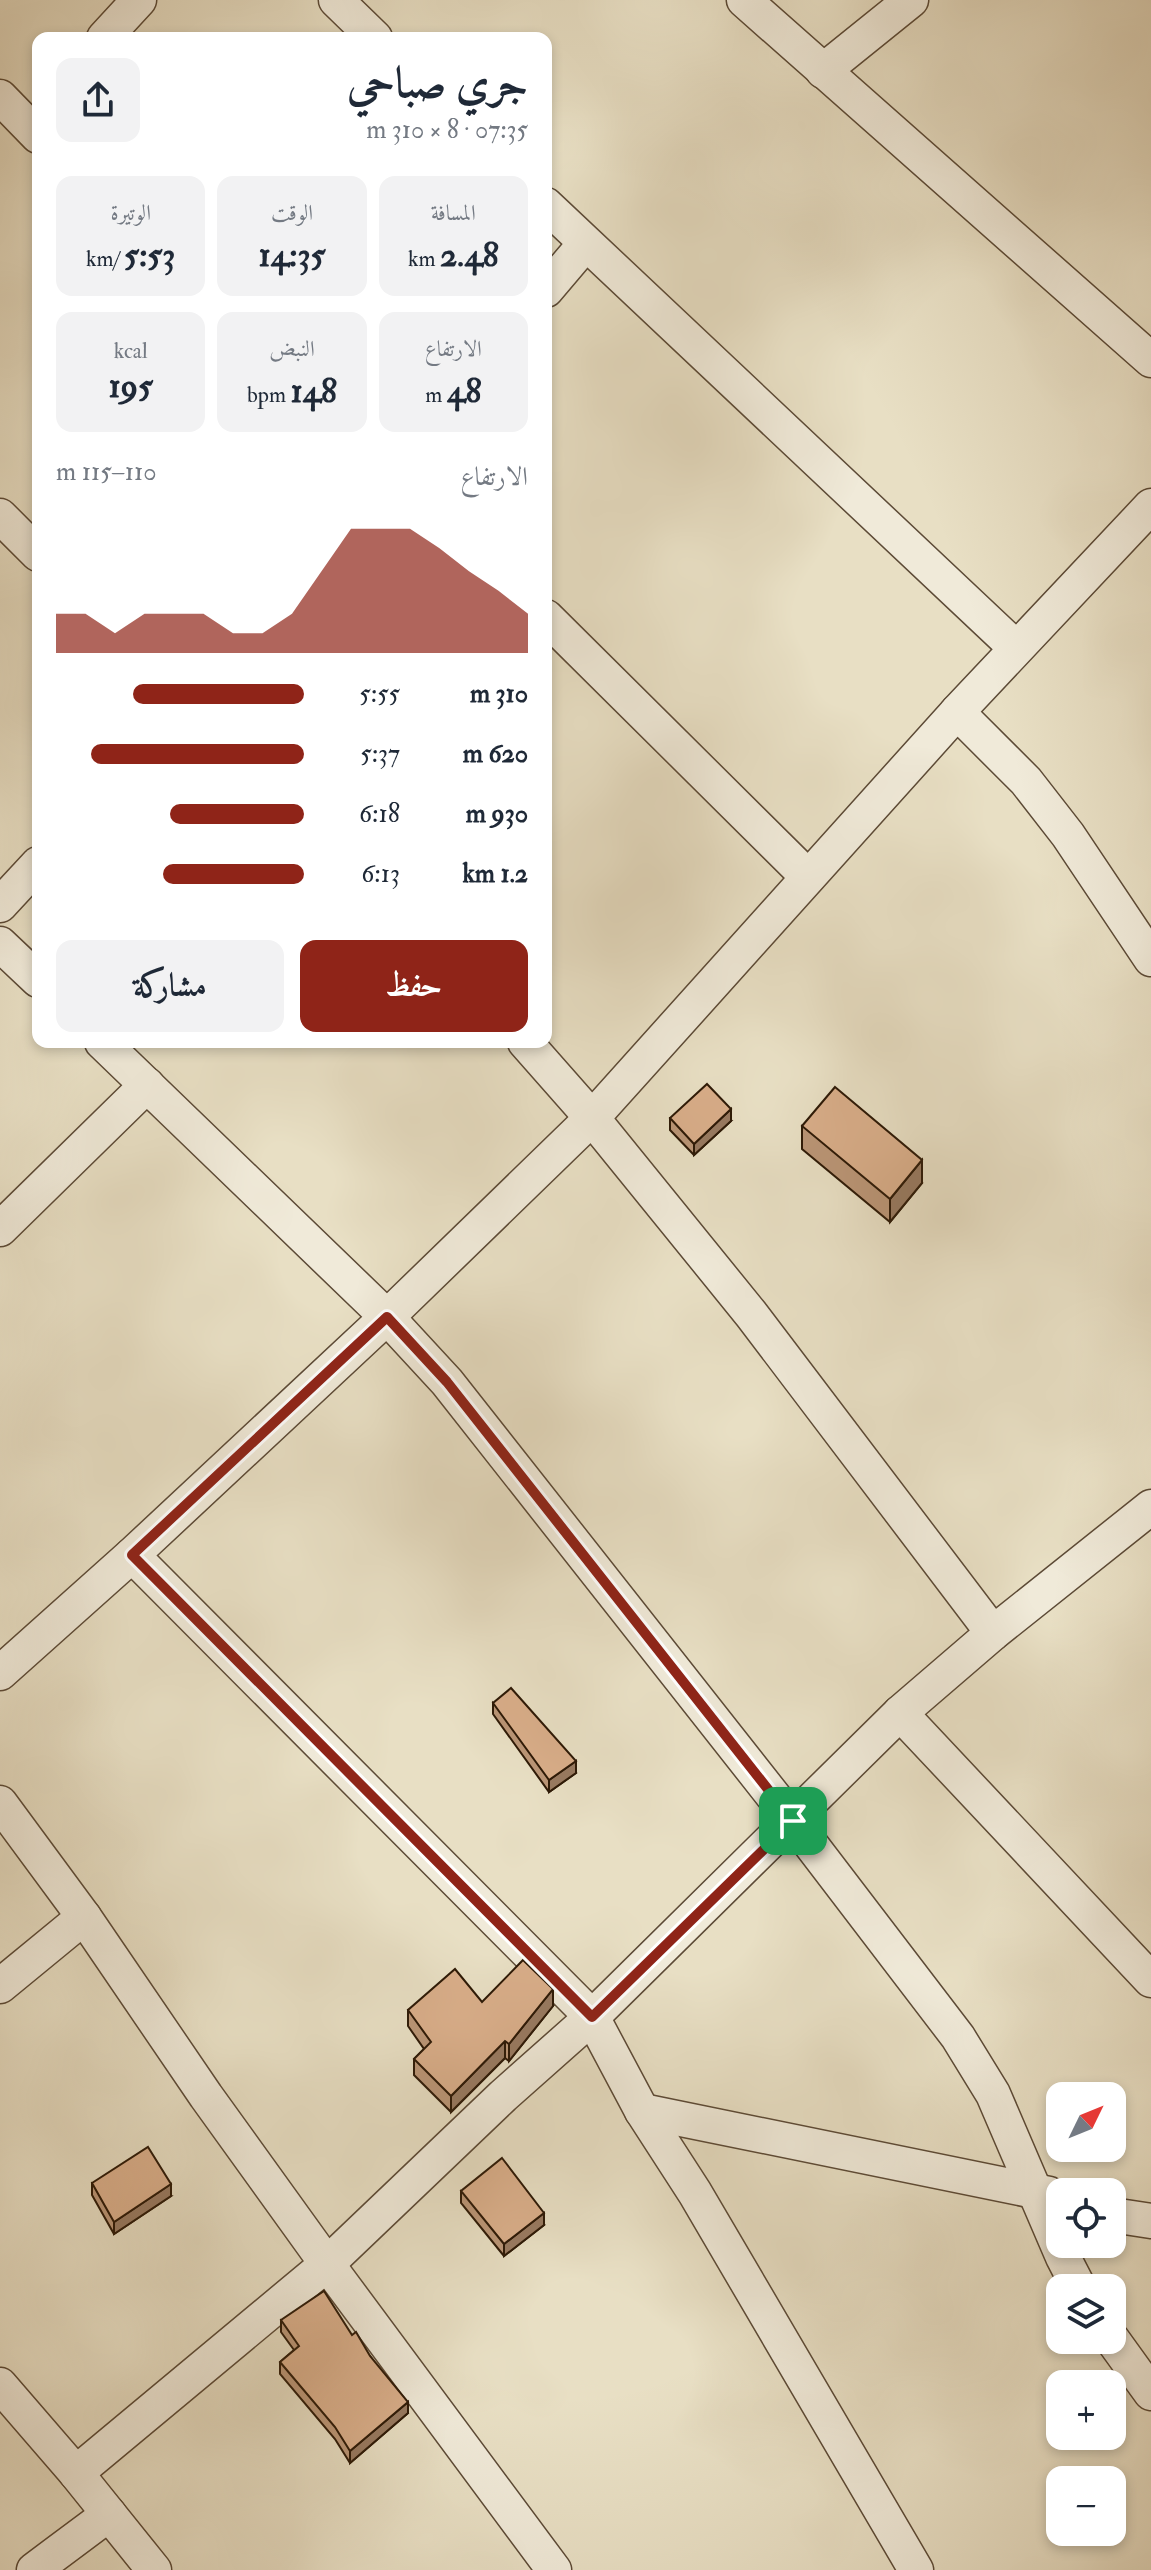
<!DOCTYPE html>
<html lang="ar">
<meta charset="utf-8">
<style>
body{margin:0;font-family:"IM FELL Double Pica",Amiri,serif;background:#f2f2f3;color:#1f2937;direction:rtl;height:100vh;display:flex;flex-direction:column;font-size:30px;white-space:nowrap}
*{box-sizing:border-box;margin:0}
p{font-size:26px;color:#747a83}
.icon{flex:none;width:44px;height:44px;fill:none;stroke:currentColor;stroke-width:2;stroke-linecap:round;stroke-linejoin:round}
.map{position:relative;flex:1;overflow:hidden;direction:ltr}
.drawer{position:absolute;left:32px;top:32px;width:520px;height:1016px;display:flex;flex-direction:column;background:#fff;border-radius:16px;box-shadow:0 4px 12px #0003;direction:rtl}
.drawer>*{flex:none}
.needle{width:52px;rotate:47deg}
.fabs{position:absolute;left:1046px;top:2082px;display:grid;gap:16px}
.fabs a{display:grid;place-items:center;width:80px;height:80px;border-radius:16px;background:#fff;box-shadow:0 4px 12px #0003;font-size:40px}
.pin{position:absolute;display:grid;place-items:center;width:68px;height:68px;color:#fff;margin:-34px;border-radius:16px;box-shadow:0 4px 12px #0006}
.round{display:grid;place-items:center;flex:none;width:84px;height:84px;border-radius:16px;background:#f2f2f3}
.headline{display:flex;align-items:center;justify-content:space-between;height:136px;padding:0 24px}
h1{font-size:44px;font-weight:700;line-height:60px}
.stats{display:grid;grid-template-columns:repeat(3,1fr);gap:12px;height:136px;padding:8px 24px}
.stats div{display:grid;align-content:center;border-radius:16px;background:#f2f2f3;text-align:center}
.stats b{font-size:34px;font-weight:700}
.stats small{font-size:22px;font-weight:400}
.stats p{font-size:22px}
.chart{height:224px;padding:16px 24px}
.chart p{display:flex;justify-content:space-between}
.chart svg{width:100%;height:144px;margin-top:8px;fill:#8f2418;opacity:.7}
.primary-button{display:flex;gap:16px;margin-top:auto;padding:16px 24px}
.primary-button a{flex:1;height:92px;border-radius:16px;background:#8f2418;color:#fff;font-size:32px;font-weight:700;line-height:92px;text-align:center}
.primary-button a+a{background:#f2f2f3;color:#1f2937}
ul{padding:0 24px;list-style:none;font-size:26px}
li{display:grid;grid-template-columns:128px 96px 1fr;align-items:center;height:60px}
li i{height:20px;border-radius:10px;background:#8f2418}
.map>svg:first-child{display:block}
</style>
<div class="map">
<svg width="1151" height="2570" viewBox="0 0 1151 2570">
<rect width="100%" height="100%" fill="#e8dfc4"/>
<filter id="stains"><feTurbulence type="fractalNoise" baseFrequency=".0025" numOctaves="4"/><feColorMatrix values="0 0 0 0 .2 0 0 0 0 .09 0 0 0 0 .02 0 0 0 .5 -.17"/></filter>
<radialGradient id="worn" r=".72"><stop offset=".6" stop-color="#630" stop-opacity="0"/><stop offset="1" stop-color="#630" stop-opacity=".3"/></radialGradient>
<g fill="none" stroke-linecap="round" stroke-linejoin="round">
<defs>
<g id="street">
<polyline points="336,0 375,38"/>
<polyline points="744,0 1151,360"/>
<polyline points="104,38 139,0"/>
<polyline points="823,71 911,0"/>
<polyline points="0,97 38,136"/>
<polyline points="546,205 1016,648"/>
<polyline points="546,290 585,244"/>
<polyline points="0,516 38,554"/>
<polyline points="546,617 808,877"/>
<polyline points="957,712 1026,781 1068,835 1151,959"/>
<polyline points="0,905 38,864"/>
<polyline points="0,944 38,980"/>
<polyline points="102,1042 387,1317 447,1382 793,1821 958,2037 993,2094 1063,2257 1079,2288"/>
<polyline points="525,1042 592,1118 751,1314 993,1633"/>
<polyline points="0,1229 147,1085"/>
<polyline points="132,1555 592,2017 642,2111 695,2193 916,2570"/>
<polyline points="0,1673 132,1555 387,1317 592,1118 957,712 1151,506"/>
<polyline points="900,1713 1151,1980"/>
<polyline points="0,1803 84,1917 206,2096 327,2264 554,2570"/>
<polyline points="0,1986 84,1917"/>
<polyline points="642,2111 1049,2194"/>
<polyline points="1112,2215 1151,2221"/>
<polyline points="1112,2339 1151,2393"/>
<polyline points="0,2385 76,2473 154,2570"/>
<polyline points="76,2473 327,2264 503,2096 592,2017 900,1713 993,1633 1151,1507"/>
<polyline points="34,2570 109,2514"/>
</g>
</defs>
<use href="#street" stroke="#5c4a36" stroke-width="37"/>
<use href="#street" stroke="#f0ead9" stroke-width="34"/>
</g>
<g fill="#bb9677" stroke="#2d1906" stroke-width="2">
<polygon points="670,1118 731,1121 694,1155 670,1130"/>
<polygon points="802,1126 922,1183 890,1222 802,1149"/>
<polygon points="493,1703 576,1773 549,1792 493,1714"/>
<polygon points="482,2002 553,2006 509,2061 505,2058 451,2112 414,2075 414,2059 424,2049 408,2026 408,2010"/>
<polygon points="92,2183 171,2196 114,2234 92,2195"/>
<polygon points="461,2191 544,2225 504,2256 461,2203"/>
<polygon points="281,2320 352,2335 370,2356 408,2413 350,2463 335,2439 280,2374 280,2362 294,2350 281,2332"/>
</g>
<g fill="#987a61" stroke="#2d1906" stroke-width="2">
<polygon points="731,1109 731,1121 694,1155 694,1144"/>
<polygon points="922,1160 922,1183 890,1222 890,1199"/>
<polygon points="576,1761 576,1773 549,1792 549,1780"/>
<polygon points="553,1989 553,2006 509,2061 509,2044"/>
<polygon points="505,2041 505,2058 451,2112 451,2096"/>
<polygon points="171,2184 171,2196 114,2234 114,2222"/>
<polygon points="544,2213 544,2225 504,2256 504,2244"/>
<polygon points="408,2402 408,2413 350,2463 350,2451"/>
</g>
<g fill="#d9ae8a" stroke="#2d1906" stroke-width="2">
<polygon points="707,1084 731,1109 694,1144 670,1118"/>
<polygon points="835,1087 922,1160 890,1199 802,1126"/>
<polygon points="511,1688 576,1761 549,1780 493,1703"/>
<polygon points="523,1960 553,1989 509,2044 505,2041 451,2096 414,2059 431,2042 408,2010 455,1969 482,2002"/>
<polygon points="148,2147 171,2184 114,2222 92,2183"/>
<polygon points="502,2158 544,2213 504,2244 461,2191"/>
<polygon points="324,2291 352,2335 356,2332 370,2356 408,2402 350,2451 335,2427 280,2362 299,2346 281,2320"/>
</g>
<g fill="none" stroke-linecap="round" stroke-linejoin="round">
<defs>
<polygon id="route" points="387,1317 447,1382 793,1821 592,2017 132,1555"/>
</defs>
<use href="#route" stroke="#fff" stroke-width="16"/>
<use href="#route" stroke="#8f2418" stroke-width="10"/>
</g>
<rect width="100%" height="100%" filter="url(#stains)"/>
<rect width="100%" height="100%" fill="url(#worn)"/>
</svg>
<div class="fabs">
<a><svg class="needle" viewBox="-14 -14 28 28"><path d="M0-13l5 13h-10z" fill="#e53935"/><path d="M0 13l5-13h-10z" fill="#747a83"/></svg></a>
<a><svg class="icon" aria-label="locate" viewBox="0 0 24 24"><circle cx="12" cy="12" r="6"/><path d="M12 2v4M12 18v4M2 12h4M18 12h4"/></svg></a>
<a><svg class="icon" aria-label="layers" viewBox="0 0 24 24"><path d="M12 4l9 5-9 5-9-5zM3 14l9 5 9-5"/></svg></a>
<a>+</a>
<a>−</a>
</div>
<div class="pin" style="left:793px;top:1821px;background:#1e9e55"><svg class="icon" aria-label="arrive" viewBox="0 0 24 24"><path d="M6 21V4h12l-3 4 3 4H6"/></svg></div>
<section class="drawer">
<div class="headline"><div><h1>جري صباحي</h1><p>07:35 · 8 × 310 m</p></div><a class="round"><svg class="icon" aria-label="share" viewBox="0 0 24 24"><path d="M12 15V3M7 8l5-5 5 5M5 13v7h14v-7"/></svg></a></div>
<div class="stats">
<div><p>المسافة</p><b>2.48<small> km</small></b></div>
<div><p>الوقت</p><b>14:35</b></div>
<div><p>الوتيرة</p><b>5:53<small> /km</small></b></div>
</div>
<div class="stats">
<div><p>الارتفاع</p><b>48<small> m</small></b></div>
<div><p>النبض</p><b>148<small> bpm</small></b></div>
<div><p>kcal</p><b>195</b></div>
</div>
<div class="chart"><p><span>الارتفاع</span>110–115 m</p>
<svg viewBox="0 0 160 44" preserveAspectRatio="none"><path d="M0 44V32L10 32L20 38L30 32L40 32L50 32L60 38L70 38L80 32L90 19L100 6L110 6L120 6L130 12L140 19L150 25L160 32V44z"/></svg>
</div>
<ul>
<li><b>310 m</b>5:55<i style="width:69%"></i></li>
<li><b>620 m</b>5:37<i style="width:86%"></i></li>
<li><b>930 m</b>6:18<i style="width:54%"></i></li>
<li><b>1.2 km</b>6:13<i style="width:57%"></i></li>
</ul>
<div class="primary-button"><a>حفظ</a><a>مشاركة</a></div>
</section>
</div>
